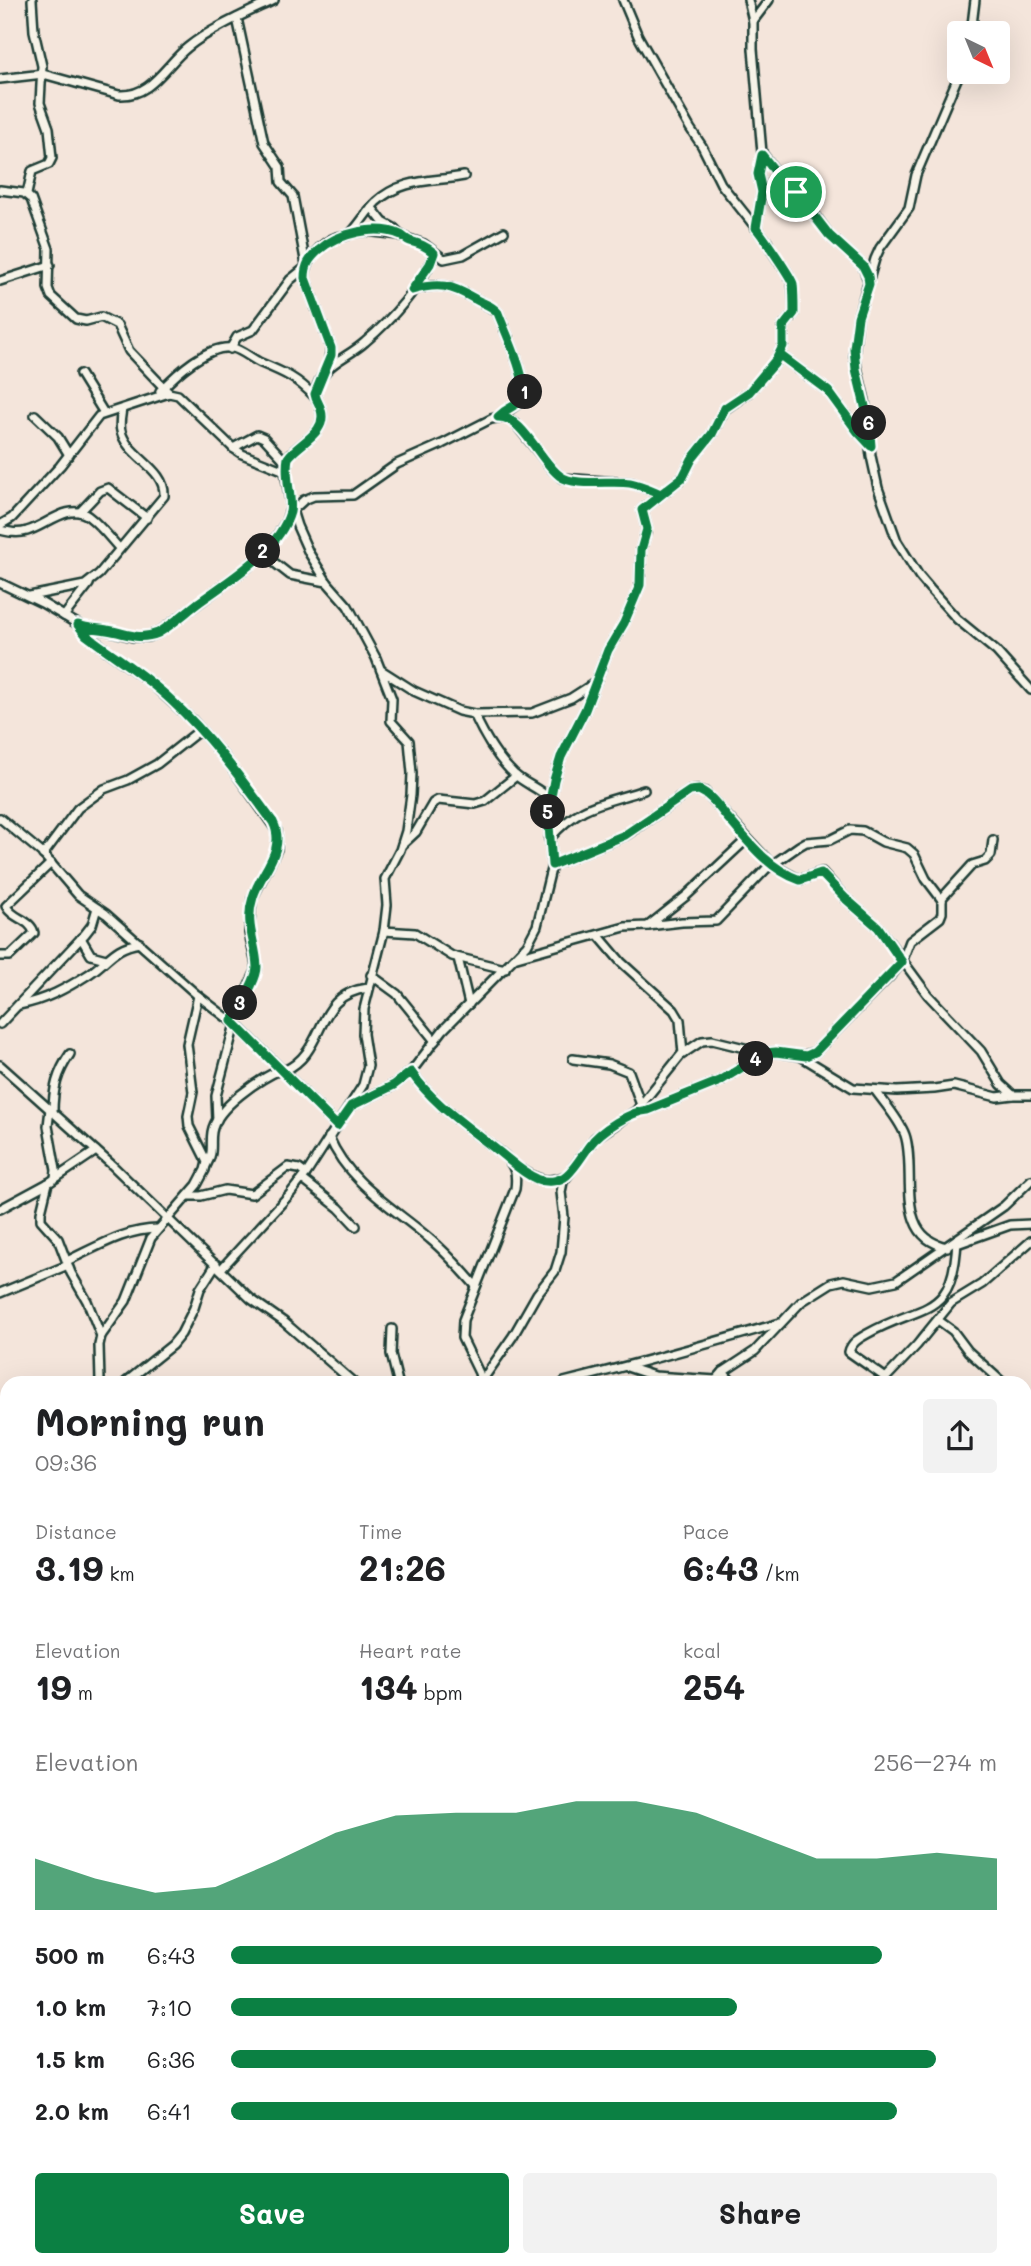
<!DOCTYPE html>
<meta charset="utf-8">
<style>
body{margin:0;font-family:Mali,sans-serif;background:#f2f2f2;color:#202124;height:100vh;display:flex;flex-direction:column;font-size:26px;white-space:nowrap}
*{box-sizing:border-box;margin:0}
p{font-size:23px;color:#757577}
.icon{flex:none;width:38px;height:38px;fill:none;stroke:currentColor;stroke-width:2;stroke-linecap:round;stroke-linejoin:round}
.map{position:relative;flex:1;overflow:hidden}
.side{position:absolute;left:0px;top:1376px;width:1032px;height:891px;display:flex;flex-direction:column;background:#fff;border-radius:21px 21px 0 0;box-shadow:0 7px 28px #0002}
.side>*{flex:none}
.needle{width:46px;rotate:137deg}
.tools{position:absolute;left:947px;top:21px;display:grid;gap:14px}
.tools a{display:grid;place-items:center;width:63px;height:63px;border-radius:7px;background:#fff;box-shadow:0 7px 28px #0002;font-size:35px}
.pin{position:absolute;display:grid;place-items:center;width:60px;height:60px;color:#fff;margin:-30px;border:4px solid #fff;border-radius:50%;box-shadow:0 2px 7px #0007}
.km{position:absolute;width:35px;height:35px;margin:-18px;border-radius:50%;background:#222;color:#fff;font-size:19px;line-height:35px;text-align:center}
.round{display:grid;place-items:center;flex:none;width:74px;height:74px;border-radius:7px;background:#f2f2f2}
.head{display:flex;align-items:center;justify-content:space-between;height:119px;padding:0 35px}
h1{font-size:38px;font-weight:700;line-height:52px}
.figures{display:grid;grid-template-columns:repeat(3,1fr);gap:10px;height:119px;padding:7px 35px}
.figures div{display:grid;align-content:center}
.figures b{font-size:35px;font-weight:700}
.figures small{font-size:19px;font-weight:400}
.figures p{font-size:19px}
.chart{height:196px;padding:14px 35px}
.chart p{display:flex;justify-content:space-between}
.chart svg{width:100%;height:126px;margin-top:7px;fill:#0b8043;opacity:.7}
.button{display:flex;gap:14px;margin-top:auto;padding:14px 35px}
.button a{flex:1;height:80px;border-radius:7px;background:#0b8043;color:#fff;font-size:28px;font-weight:700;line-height:80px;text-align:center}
.button a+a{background:#f2f2f2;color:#202124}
ul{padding:0 35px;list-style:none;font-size:23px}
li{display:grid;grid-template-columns:112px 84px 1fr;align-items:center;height:52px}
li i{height:18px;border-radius:9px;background:#0b8043}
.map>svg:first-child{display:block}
</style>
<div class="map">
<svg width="1031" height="2266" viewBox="0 0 1031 2266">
<rect width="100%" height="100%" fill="#f4e5db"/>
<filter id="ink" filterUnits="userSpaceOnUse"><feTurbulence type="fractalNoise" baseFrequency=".0143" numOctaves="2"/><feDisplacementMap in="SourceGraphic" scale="14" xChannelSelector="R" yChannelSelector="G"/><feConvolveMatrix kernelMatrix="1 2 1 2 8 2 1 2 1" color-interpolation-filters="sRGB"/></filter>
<g filter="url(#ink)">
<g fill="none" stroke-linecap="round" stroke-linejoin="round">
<defs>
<g id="minor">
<polyline points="748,0 753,21 753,49 762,153 782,180 813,212 829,235 863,266 869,283"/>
<polyline points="237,18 264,143 280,167 281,182 293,196 306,265"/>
<polyline points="753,21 769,0"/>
<polyline points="971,33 975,0"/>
<polyline points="960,72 916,175 909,208 880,248 875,259 858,317 854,355 865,401 871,456 878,488 897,541 919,576 930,589 957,619 996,651 1031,690"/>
<path d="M0,79L43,74L119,95C152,97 165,65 188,47C210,29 247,13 274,0"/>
<polyline points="0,190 24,193 31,199 49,249 48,288 51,296 76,319 86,321 101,317 117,325 129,351 169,393"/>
<polyline points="27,194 32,171 49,164 52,158 49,128 40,103 42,66 34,31 32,0"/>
<polyline points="372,208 383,222 394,228 403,237 424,244 444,259 463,255 504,232"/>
<polyline points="756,228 762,192 758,174 763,155"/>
<polyline points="352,233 366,231 400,235"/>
<polyline points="0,281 50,265"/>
<path d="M413,290C445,281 452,287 479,301C486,305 492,307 498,313C506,334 529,381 523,400L499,417"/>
<polyline points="230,349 237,337 253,330 290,280 306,267"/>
<polyline points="780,355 828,391 858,432 870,445"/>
<path d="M328,365L331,348L305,278C305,261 320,243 337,237C341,236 344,237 348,235C356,231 368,209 376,202C402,178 433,182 464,176"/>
<polyline points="80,374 104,413"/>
<path d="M160,391C175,375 208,344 233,348C242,350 252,359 261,363C285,373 297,378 315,397"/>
<polyline points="35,415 58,437 69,455"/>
<polyline points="233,448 257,435 264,438 287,463"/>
<polyline points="292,511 304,500 314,496 353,495 397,464 442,444 491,419 501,417 506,417 515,423 552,469 562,478 632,483 661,494"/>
<polyline points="80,512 100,491 108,488 147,518"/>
<polyline points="0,525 12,518 60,466 99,416 169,393 178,395 233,448 242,454 285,471"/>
<path d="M0,530C9,532 18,534 27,531C46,526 69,502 88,516C100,525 110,538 119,548"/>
<polyline points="262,553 290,575 327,582"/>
<path d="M0,583L42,603L86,629L106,630L133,637H147L158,633L248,567L278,535L286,522L291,507L285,471L287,458C298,443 328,433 321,410C320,404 316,401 315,394C321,363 345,360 365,342C390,321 424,284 434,253"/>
<path d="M30,596L85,585L99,574L164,496C166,468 127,457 121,431C119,424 121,416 122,409"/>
<polyline points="64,616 89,584"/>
<polyline points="80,627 107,651 150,682 192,720 225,758 277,831 277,849 252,899 249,933 257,969 232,1021"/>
<polyline points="381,670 414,691 459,711 474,714 532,713 571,698 596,682"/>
<path d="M474,714C484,736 496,757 514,774C525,784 539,788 550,799"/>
<polyline points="0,818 42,853 78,895 106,914 196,994 240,1028 337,1126"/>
<path d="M549,839C581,803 601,804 644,790"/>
<polyline points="402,845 416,832 433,803 438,800 475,804 485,801 516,776"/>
<polyline points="43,855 78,808 89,800 104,789 128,780 157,764 200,730"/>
<polyline points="552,865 626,835 690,791 699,790 705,792 772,865 800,880 822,872 846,899 878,927 928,995 981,1051 1001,1084 1013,1095 1031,1095"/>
<polyline points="648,926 682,922 716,921 766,869 799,846 806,842 830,840 850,830 863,831 883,842 907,848 914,854 926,879 942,900"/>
<polyline points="384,931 415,933 452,956 505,969"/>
<polyline points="599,936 621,962 674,1010 680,1020 683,1054"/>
<polyline points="81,938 91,955 106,959"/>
<path d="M0,956H10L34,933C31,919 12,919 6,906L51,863"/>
<polyline points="517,957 625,927 648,926 686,896 746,840"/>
<polyline points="458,958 469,1004"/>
<polyline points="371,975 397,994 435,1041"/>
<path d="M19,1005C46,1000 67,988 89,974C110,960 113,947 140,943"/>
<polyline points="0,1024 85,934 92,925 97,908"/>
<polyline points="802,1057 853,1088 897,1091 934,1089 954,1086 997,1097 1013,1095"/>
<polyline points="573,1059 609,1064 629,1072 641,1105"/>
<polyline points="0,1065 112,1165 251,1299 284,1322 353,1382"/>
<path d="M284,1071C329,1050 312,995 368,988"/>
<path d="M411,1072C435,1106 472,1130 505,1156C515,1166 517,1174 515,1189L463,1320L462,1338L479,1373L481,1382"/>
<path d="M875,1090C885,1104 899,1119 905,1135C917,1170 893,1237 947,1247"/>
<path d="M351,1106L394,1085L411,1072L443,1030L527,945L537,926L552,865L548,812L554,780L561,757L585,710L608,650L624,623L640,585L641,550L647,529L642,510L683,477L692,459L712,434L725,409L749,392L774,364L783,346V327L794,313C794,304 794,292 792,283C789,270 773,257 768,243L721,184L702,146L690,128L638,36L623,0"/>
<polyline points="50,1109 48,1126 56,1170 55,1178"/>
<polyline points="637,1111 648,1110 720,1081 765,1053"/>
<path d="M53,1112C53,1089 57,1073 70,1054"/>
<polyline points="217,1120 216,1096 235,1024"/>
<path d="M329,1137C349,1184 393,1207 430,1239C447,1253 461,1269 475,1285"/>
<path d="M207,1164C214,1152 210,1144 212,1132C216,1107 261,1078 282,1069"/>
<path d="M514,1165C532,1176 545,1186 566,1176"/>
<polyline points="302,1179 339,1208 356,1226"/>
<polyline points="48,1183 41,1212 41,1220 58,1239 71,1273 87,1301 101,1336"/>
<polyline points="188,1196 201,1196 225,1190 252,1194 288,1167 299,1169 306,1174"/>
<polyline points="0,1209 50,1182 96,1151"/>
<polyline points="957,1244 1010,1225 1031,1224"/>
<path d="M67,1261C97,1247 125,1229 158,1229"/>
<polyline points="221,1269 290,1194 308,1171 363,1085 368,1066 363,1034 364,1009 384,931 387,905 385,879 400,850 406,831 411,795 412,773 409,741 391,721 392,699 376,658 348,606 327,582 309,553 297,526 291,507"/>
<polyline points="0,1293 68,1265"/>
<polyline points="938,1320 953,1331 968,1351 1002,1382"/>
<polyline points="392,1329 391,1354 398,1382"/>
<polyline points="627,1367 654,1376 716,1380"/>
<polyline points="723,1372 732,1382"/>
<path d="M886,1378L849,1352C851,1343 858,1339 867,1334C923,1302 954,1320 957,1239"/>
<polyline points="100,1382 99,1345 101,1336 126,1301 151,1238 197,1185 205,1170 207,1162 189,1126 188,1116 193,1092 187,1044 198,996"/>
<polyline points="126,1382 172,1345 181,1334 194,1308 200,1289 216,1264"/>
<polyline points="481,1382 513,1336 537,1294 555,1271 561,1252 564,1217 561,1192 563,1182 595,1138 636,1111 681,1055 702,1041 712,1040 765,1053 776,1052 801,1056 815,1052 893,973 902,962 910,941 940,918 942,913 942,898 972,865 985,861 991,855 993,840"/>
<path d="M564,1382C636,1364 708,1344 780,1323"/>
<polyline points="714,1382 723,1372 755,1351 801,1302 831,1283 844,1280 872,1286 896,1281 1004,1206 1031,1180"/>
<polyline points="882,1382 917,1345 951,1303 982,1284 1031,1241"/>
<polyline points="1026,1409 1031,1416"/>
<polyline points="0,1493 7,1505"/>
<polyline points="1026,1506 1031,1506"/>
<polyline points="0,1565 7,1560"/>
<polyline points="0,1703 7,1698"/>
<polyline points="0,1715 7,1726"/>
<polyline points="0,1866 7,1861"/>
<polyline points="0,1939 7,1953"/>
<polyline points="1026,2127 1031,2128"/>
<polyline points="0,2188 7,2189"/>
<polyline points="0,2208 7,2203"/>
<polyline points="0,2245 7,2245"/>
<polyline points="122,2259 129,2266"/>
<polyline points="611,2259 620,2266"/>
<polyline points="917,2259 932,2266"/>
</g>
</defs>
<use href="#minor" stroke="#1f3d34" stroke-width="12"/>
<use href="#minor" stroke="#f7f3e8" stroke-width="7"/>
</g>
</g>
<g fill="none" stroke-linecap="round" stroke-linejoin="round" filter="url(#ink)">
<defs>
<path id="route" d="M796,192L782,180L762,155L758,174L762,192L756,228C763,236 791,277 793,284C794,293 794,304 794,313L783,327V346L774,364L749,392L725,408L712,434L692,459L683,477L661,494C651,490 641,485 630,483C611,480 574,487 560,476C540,462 523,416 498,417L505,411L523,400C529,381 506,334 498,313C492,305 483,304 475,299C451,285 439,282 412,290L430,264L434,253C426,246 420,244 410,241C407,240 404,237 401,235C377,224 338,233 319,250C309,259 305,265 305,278L331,348V355L315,394C316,401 320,404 321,410C328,433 298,443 288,458C284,477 293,498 290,512C279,551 228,581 198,603C185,613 172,625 158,633C138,641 127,633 107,630C97,628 88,629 78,625L86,635C115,657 146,676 172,701C211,737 242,780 273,822C287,850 261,871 253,897C244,925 256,941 257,967C257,981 238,1008 232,1021L337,1126L351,1106L394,1085L411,1072C433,1104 467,1126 498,1151C510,1160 522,1173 537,1179C546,1183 559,1182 567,1175C576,1167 583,1154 590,1145C600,1131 631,1111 648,1110L720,1081L765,1053L776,1052L806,1056L815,1052L902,962L878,927L846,899L821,873L800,880C768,869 747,840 726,816C718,806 711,795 699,790L690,791L625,835L552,865L548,812L554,780L561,757L585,710L608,650L624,623L640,585L641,550L647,529L642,510L683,477L692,459L712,434L725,408L749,392L780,355L828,391L858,432L871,446L869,423L856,369L854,348L858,317L869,284L868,276L863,266L829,235L796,192"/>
</defs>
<use href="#route" stroke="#fff" stroke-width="14"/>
<use href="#route" stroke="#0b8043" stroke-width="9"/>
</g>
</svg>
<div class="tools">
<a><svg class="needle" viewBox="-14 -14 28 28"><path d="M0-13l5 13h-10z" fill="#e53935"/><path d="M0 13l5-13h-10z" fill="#757577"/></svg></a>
</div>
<div class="pin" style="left:796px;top:192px;background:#1e9e55"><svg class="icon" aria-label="arrive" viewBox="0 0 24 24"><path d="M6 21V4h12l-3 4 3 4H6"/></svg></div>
<b class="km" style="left:525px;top:392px">1</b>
<b class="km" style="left:263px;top:551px">2</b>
<b class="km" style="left:240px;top:1003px">3</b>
<b class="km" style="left:756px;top:1059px">4</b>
<b class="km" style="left:548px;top:812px">5</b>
<b class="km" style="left:869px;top:423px">6</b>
<section class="side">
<div class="head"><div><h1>Morning run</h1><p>09:36</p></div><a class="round"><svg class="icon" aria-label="share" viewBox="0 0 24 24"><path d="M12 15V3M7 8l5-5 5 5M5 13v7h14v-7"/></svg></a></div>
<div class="figures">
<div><p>Distance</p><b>3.19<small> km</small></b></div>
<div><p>Time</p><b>21:26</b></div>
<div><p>Pace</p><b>6:43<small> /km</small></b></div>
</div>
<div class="figures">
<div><p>Elevation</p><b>19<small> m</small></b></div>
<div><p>Heart rate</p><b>134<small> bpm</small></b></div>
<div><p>kcal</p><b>254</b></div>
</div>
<div class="chart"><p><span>Elevation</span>256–274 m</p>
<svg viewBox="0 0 160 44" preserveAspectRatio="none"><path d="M0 44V26L10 33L20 38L30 36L40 27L50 17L60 11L70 10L80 10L90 6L100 6L110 10L120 18L130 26L140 26L150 24L160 26V44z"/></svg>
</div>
<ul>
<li><b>500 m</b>6:43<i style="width:85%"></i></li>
<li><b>1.0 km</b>7:10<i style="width:66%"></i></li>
<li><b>1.5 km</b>6:36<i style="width:92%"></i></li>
<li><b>2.0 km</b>6:41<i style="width:87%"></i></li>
</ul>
<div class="button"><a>Save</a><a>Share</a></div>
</section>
</div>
